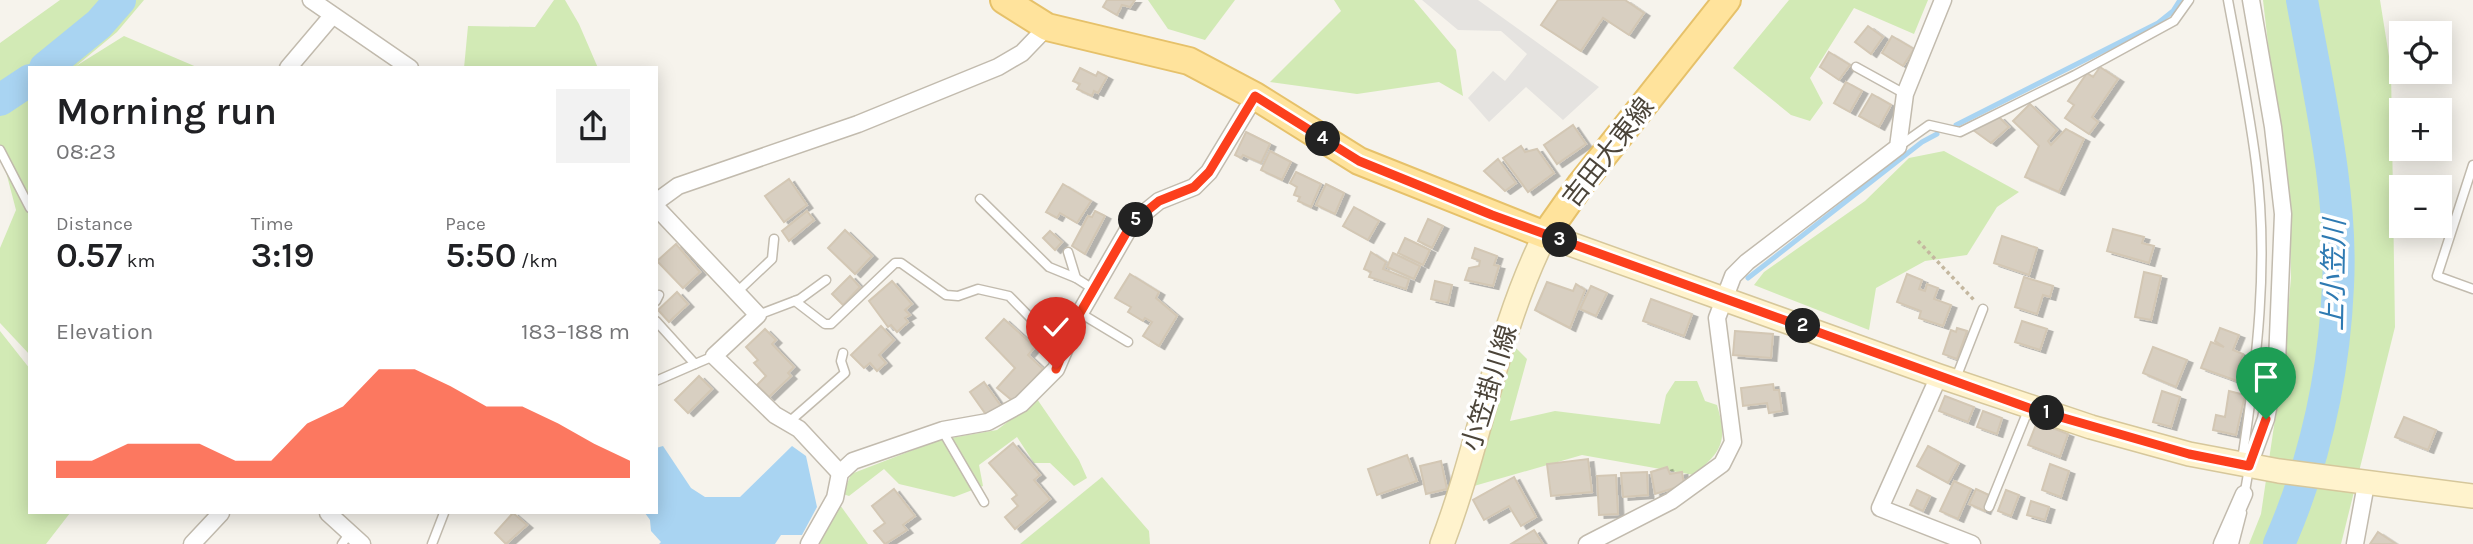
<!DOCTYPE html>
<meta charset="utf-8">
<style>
body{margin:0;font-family:Karla,"Noto Sans JP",sans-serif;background:#f2f2f2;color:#202124;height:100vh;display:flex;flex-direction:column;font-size:26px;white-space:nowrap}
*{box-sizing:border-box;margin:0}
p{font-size:23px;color:#757577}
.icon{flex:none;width:38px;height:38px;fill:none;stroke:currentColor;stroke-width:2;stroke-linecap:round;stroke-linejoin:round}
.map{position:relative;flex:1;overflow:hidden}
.panel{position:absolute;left:28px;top:66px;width:630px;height:448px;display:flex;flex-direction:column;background:#fff;border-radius:0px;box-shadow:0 4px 18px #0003}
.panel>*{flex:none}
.fabs{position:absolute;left:2389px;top:21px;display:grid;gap:14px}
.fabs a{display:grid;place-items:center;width:63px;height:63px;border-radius:0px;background:#fff;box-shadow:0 4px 18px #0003;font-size:35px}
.pin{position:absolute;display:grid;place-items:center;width:60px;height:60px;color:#fff;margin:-72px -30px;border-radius:50% 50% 50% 0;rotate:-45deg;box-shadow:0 0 7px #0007}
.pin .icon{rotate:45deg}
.km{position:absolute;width:35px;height:35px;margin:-18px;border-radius:50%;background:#222;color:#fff;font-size:19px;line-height:35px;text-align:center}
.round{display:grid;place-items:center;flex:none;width:74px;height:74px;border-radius:0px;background:#f2f2f2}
.headline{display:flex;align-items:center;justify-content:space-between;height:119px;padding:0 28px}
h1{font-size:38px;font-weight:600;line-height:52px}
.metrics{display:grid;grid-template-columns:repeat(3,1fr);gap:10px;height:119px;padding:7px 28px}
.metrics div{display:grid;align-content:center}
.metrics b{font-size:35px;font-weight:600}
.metrics small{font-size:19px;font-weight:400}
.metrics p{font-size:19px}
.chart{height:196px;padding:14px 28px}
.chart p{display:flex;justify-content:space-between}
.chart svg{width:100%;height:126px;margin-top:7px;fill:#fc3f1d;opacity:.7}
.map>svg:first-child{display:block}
</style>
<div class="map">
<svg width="2473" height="544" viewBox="0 0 2473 544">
<defs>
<filter id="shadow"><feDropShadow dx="5.5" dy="3" stdDeviation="0" flood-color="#0004"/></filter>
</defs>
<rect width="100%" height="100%" fill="#f6f3ec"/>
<g fill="#d2eab5">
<polygon points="60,0 144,0 117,32 76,66 124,36 199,68 30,68 30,355 0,323 0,248 16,210 0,149 0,43"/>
<polygon points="554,0 565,0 579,24 598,68 464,68 468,26 535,27"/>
<polygon points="1148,0 1235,0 1205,40 1168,29"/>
<polygon points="1334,0 1414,0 1456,50 1463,96 1439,82 1357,94 1270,82 1341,11"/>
<polygon points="1789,0 1928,0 1914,34 1854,8 1810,78 1823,103 1810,121 1791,115 1733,68"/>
<polygon points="2263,0 2380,0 2391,69 2395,327 2341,544 2249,544 2261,514 2283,365 2291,278 2290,236"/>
<polygon points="1944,151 2019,192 1997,207 1967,255 1925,261 1876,288 1869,330 1754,285 1764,272 1865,201 1909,158"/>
<polygon points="0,331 30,369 30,513 70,513 46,544 0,544"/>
<path d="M1515,347L1527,359L1510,421L1555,411L1660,424L1666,395L1675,381H1697L1705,401L1717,405C1728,442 1722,451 1694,475L1582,455L1474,486Z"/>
<polygon points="1037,399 1079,460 1087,478 1074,486 1050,463 1034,463 1017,437 979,465 983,486 954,497 899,484 884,469 849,496 843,494 851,474 939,440 997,430"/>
<polygon points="1102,477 1149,531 1150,544 1020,544"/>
<polygon points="835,498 868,544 809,544"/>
</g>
<polygon fill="#e5e3e0" points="1422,0 1478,0 1599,87 1563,120 1526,87 1489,122 1468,98 1493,71 1505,81 1527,54 1501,31 1458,30"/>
<polygon fill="#a9d4f2" points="663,446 691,488 705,497 740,497 792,446 806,456 817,507 802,535 781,535 775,544 659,544 661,542 651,531 650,520 645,513 656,513 656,448"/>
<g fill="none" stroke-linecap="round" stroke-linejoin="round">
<g stroke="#a9d4f2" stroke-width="5">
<polyline points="1956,125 2158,23 2173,11 2180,0"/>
<polyline points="1748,278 1922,142 1937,134"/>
</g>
<g stroke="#a9d4f2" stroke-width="32">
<polyline points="45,68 99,24 120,0"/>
<polyline points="0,100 30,80"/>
<path d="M2279,544C2315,462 2334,375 2338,286C2343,194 2318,90 2302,0"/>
</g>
</g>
<g fill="#d8cfc1" stroke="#d3c7b4" stroke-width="2" filter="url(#shadow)">
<polygon points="1107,0 1135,0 1130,7 1122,5 1117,15 1103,7"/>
<polygon points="1558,0 1625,0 1644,13 1629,35 1603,18 1581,51 1541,25"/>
<polygon points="1868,26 1883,37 1871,54 1855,42"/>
<polygon points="1892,36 1914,49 1903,66 1882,53"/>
<polygon points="1829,52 1850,65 1839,80 1820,67"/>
<polygon points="2100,67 2118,79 2092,117 2098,122 2089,134 2065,118 2074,105 2068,101 2087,73 2093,77"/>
<polygon points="1080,68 1096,76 1098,72 1107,77 1098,93 1094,91 1092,96 1077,89 1080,84 1073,81"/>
<polygon points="1846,82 1862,91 1850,112 1834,103"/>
<polygon points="1872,94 1891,105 1879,127 1859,116"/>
<polygon points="2030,104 2057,130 2048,141 2051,145 2066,129 2084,139 2059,192 2025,177 2039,146 2013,121"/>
<polygon points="1999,117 2009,127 1991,143 1973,130"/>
<polygon points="1573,125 1586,144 1557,164 1544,145"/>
<polygon points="1246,132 1270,144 1261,163 1243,155 1241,158 1235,155"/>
<polygon points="1521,146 1525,152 1537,149 1554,173 1528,192 1503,158"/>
<polygon points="1270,151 1291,162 1282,180 1261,170"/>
<polygon points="1498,159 1516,183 1505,191 1484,171"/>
<polygon points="1296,172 1321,184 1311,207 1298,201 1300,197 1294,195 1297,187 1290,183"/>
<polygon points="789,179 807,205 784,222 765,196"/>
<polygon points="1063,184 1091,201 1077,223 1060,213 1057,218 1046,212"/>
<polygon points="1326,184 1344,193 1335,214 1316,205"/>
<polygon points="1354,207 1379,221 1368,240 1343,226"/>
<polygon points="807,211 814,220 789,241 782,231"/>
<polygon points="1095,211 1105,216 1085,254 1072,246 1088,216 1092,217"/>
<polygon points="1428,219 1443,226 1432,248 1418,241"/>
<polygon points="2113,229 2144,237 2142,243 2154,246 2149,263 2107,251"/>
<polygon points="845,230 872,256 855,274 828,248"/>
<polygon points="1050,231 1062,242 1055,250 1043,238"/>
<polygon points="2002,236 2037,248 2029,275 1994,263"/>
<polygon points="1405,238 1430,250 1423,265 1398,253"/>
<polygon points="676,244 700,272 683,288 657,261"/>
<polygon points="1475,248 1497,256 1494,265 1499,266 1493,286 1465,280 1469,268 1479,266 1480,261 1472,258"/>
<polygon points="1371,252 1386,262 1383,269 1409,279 1406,289 1369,277 1371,272 1364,269"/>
<polygon points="1393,253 1420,266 1414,279 1387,267"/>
<polygon points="2144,272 2161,276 2151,320 2135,317"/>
<polygon points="1130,274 1159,292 1156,298 1177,316 1159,346 1143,336 1152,322 1145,318 1143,321 1128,312 1131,307 1115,298"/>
<polygon points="1907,274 1922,280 1919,289 1925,291 1927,284 1938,288 1934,299 1951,305 1943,326 1919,318 1921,311 1897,302"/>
<polygon points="850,276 860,287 843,305 832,294"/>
<polygon points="2024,277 2053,286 2050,297 2043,295 2037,314 2015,307"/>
<polygon points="892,281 912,304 905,310 910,315 905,318 908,322 897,332 891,325 888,327 869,301"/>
<polygon points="1435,281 1452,285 1448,303 1431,299"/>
<polygon points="1547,282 1573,291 1576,284 1585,290 1570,328 1535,310"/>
<polygon points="1591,286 1607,293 1596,316 1580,309"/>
<polygon points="677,292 688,304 669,322 658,310"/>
<polygon points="1651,299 1692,314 1684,336 1643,321"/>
<polygon points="1004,319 1035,347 1028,355 1043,369 1014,402 997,388 1015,368 986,338"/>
<polygon points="2022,321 2047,329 2040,350 2015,342"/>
<polygon points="881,326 894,340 879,355 886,363 877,371 870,363 864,368 851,355"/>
<polygon points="1957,328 1967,331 1957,359 1943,354 1951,330 1956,332"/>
<polygon points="2220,328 2239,335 2233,350 2243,354 2238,367 2245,369 2240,382 2201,368 2211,342 2224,347 2215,341"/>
<polygon points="765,329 776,340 772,344 794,367 788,373 791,376 769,397 757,385 766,376 754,363 758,360 746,347"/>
<polygon points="1735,331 1773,334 1771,358 1733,355"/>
<polygon points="2153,347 2187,360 2176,387 2143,373"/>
<polygon points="699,376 712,389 688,413 675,400"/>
<polygon points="984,382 1001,406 987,416 970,392"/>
<polygon points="1773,384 1774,390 1779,390 1782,411 1769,413 1767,403 1743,406 1741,388"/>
<polygon points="2162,391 2180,397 2171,427 2153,422"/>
<polygon points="2229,391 2245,395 2236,435 2213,430 2216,415 2225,417"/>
<polygon points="1945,396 1974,407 1968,422 1939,411"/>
<polygon points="1983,411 2002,418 1997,434 1977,427"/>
<polygon points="2404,417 2436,430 2428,450 2395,437"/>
<polygon points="2037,422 2068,434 2060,457 2028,445"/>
<polygon points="1013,443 1040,475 1034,480 1050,499 1015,529 1005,517 1018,506 1012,499 1017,495 989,463"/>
<polygon points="1928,446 1959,463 1948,483 1917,466"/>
<polygon points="1407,455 1417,481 1377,495 1368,469"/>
<polygon points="1588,459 1592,492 1551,496 1547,464"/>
<polygon points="1441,461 1447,489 1426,494 1420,466"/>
<polygon points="2050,464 2069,471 2061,497 2042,490"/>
<polygon points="1667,467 1670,474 1682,472 1684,485 1655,494 1651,472"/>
<polygon points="1647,472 1648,495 1623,497 1621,473"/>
<polygon points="1616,475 1618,514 1599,515 1597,476"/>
<polygon points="1514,477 1536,517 1521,526 1509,506 1484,520 1473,500"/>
<polygon points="1954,481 1971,489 1958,519 1940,511"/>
<polygon points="894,489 915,516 903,525 907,530 885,544 874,531 885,523 872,506"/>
<polygon points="1976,489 1991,496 1985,511 1969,504"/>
<polygon points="1917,490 1930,496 1923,511 1910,505"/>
<polygon points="2006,490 2019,495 2011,516 1998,511"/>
<polygon points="2031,501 2049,507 2045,520 2027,515"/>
<polygon points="513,513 527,525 506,544 495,533"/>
<polygon points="1534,530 1543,544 1511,544"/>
<polygon points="2378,532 2396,544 2370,544"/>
</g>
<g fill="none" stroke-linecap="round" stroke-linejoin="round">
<defs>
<g id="lane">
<path d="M2228,0C2238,54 2249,108 2256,163C2269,262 2257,362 2242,460"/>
<polyline points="1856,67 1905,94"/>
<polyline points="1898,147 1929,125 1960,132 2075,75 2174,21 2189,0"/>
<polyline points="0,150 30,208"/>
<polyline points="2473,165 2437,276 2473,289"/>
<polyline points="980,199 1049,267 1076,278"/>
<polyline points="1068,252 1076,278 1093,289"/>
<polyline points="737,292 772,259 774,239"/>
<polyline points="656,301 659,295"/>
<polyline points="795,301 825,324 831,324 895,263 901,263 946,295 958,296 978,289 1009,296 1063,351"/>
<polyline points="1080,313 1128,342"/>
<polyline points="758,315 800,299 826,280"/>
<polyline points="656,321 695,364 714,356"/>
<polyline points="1956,378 1983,309"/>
<polyline points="656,381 695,364"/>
<polyline points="789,422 845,373 841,361 843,353"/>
<polyline points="942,430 984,502"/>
<polyline points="2244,497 2249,468"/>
<polyline points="1989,507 2029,408"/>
<polyline points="342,544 349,534"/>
<polyline points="432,544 444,513"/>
<polyline points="2234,544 2242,513"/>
</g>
<g id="street">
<polyline points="311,0 410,68"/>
<polyline points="288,68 332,16"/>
<polyline points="656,202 678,186 858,124 998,67 1022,53 1047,27"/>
<polyline points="656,207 758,315 714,356 775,415 799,429 840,473"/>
<polyline points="1939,376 1880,508 1972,544"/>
<polyline points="2249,465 2266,419 2277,362 2283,214 2273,127 2251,0"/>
<polyline points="328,513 362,544"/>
<polyline points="192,544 221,513"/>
<polyline points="809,544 835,498 840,473 853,461 943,430 988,422 1021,404 1056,369 1080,313 1132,223 1159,201 1194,187 1209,172 1255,96"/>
<polyline points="1587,544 1671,501 1722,464 1733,442 1717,318 1733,276 1747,262 1898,147 1905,94 1943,0"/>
<polyline points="2222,544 2244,494"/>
<polyline points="2355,544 2366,484"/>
</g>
<path id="secondary" d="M1442,544C1481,442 1496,333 1545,235L1939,376L2091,427L2189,454L2279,471L2473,496"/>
<polyline id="primary" points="1004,0 1047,27 1189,61 1255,96 1359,161 1545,235 1581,184 1727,0"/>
</defs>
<use href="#lane" stroke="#c2bbae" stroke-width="11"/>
<use href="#street" stroke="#c2bbae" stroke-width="19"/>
<use href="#secondary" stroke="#d6c79b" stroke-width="26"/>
<use href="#primary" stroke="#e6c16a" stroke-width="30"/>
<polyline stroke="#c4b79f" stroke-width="3.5" stroke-dasharray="3.5 3.5" stroke-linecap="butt" points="1918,241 1974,300"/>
<use href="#lane" stroke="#fff" stroke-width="8"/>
<use href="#street" stroke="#fff" stroke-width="16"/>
<use href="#secondary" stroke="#fff3cd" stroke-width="23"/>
<use href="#primary" stroke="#ffe39c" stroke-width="26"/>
</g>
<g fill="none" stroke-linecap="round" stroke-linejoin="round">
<defs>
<polyline id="route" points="1056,369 1080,313 1132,223 1159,201 1194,187 1209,172 1255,96 1359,161 1492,215 2029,408 2189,454 2249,466 2266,419"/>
</defs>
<use href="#route" stroke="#fff" stroke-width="14"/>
<use href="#route" stroke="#fc3f1d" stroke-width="9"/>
</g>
<g text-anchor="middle" stroke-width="7" stroke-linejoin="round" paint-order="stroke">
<g font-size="26" fill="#4b4439" stroke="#fff">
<text transform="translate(1608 152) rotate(-52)" y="9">吉田大東線</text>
<text transform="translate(1489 388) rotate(-73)" y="9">小笠掛川線</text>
</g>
<g font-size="28" font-style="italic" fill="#2e7ab2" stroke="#fff">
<text transform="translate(2333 275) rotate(-89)" y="10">上小笠川</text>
</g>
</g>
</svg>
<div class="fabs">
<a><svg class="icon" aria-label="locate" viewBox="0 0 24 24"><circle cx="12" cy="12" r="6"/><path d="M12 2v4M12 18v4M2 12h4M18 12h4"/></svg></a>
<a>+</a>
<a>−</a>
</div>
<div class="pin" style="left:2266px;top:419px;background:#1e9e55"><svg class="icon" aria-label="arrive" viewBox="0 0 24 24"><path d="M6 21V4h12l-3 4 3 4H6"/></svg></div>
<div class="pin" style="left:1056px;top:369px;background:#d93025"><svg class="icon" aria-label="check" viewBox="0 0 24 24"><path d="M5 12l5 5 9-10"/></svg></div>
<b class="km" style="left:2047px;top:413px">1</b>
<b class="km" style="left:1803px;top:326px">2</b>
<b class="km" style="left:1560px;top:240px">3</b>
<b class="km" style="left:1323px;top:139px">4</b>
<b class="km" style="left:1136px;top:220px">5</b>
<section class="panel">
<div class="headline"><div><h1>Morning run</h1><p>08:23</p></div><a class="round"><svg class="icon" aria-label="share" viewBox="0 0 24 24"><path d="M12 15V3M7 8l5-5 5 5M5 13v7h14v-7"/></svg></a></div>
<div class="metrics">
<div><p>Distance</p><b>0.57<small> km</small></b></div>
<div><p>Time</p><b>3:19</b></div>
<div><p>Pace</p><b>5:50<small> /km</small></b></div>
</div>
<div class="chart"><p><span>Elevation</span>183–188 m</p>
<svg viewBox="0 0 160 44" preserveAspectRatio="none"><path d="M0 44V38L10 38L20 32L30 32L40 32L50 38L60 38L70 25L80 19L90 6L100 6L110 12L120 19L130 19L140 25L150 32L160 38V44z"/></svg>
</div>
</section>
</div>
